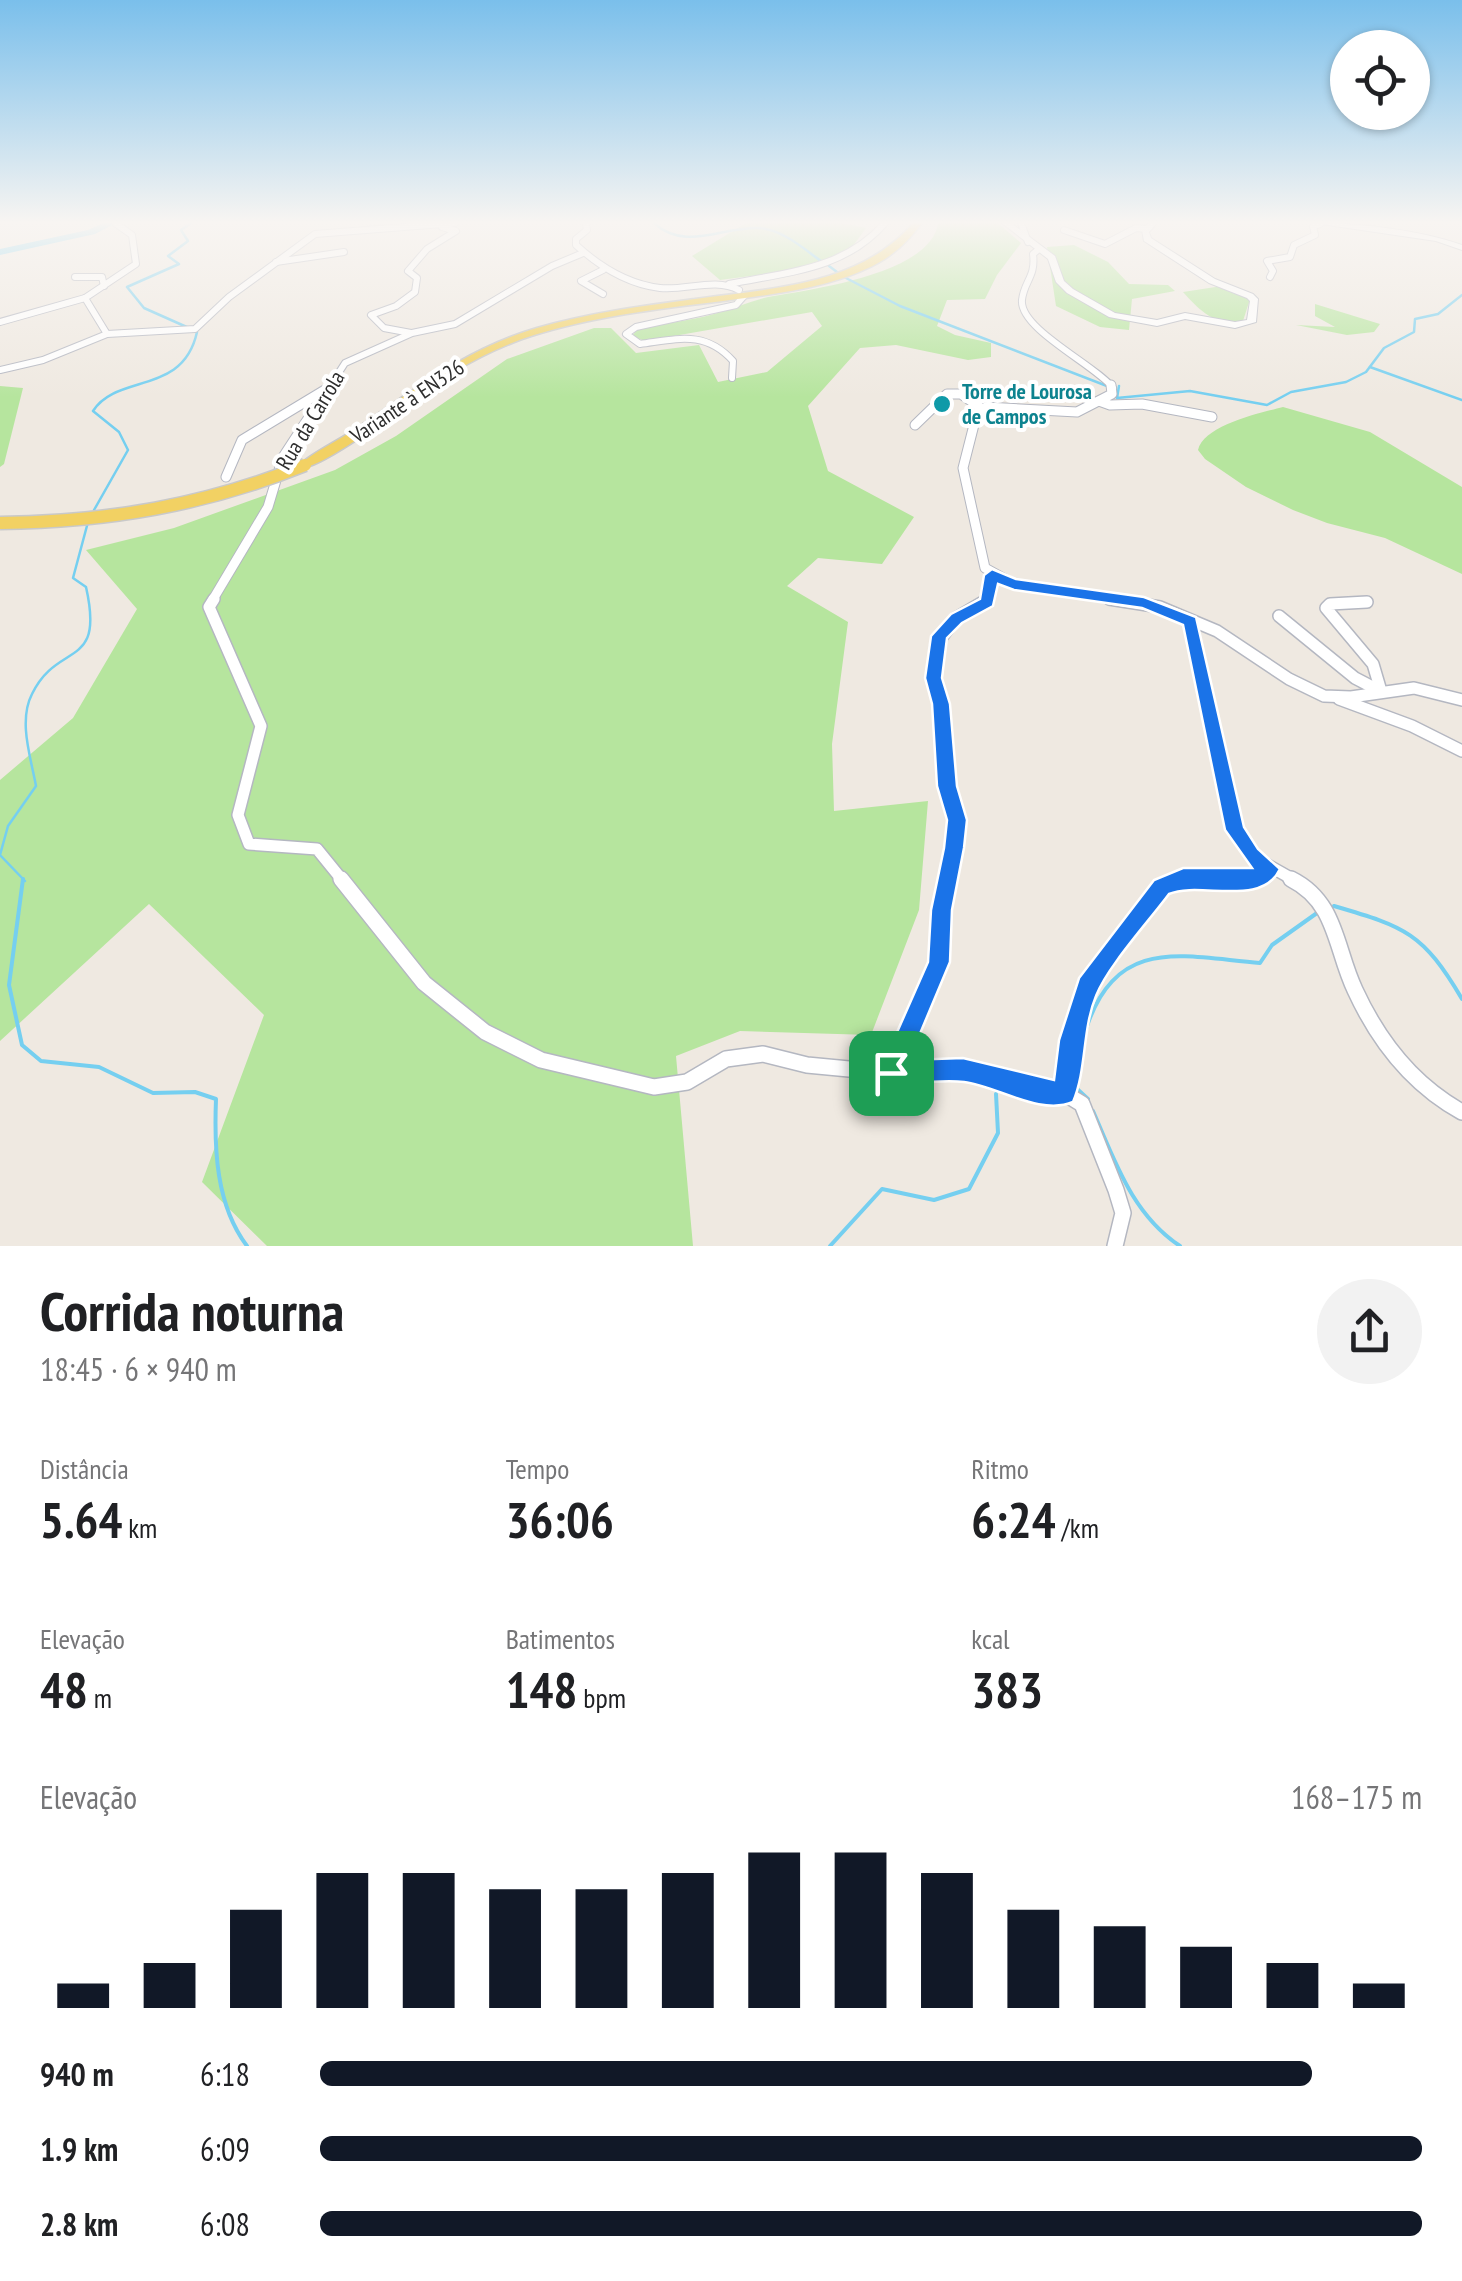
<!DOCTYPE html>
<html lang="pt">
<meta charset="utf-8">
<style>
body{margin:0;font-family:"PT Sans Narrow",sans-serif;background:#f2f2f2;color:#202124;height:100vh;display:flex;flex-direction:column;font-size:38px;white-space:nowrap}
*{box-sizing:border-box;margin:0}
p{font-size:32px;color:#757577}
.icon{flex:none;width:55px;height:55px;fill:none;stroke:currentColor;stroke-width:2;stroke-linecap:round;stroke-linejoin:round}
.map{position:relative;height:1246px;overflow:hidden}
.sheet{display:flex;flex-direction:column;background:#fff;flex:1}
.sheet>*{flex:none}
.controls{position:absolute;left:1330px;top:30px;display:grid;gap:20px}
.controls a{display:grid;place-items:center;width:100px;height:100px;border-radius:50%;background:#fff;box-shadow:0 2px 8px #0004;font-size:50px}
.pin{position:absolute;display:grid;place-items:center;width:85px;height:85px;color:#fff;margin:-42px;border-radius:20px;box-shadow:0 5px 15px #0006}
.round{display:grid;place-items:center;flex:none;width:105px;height:105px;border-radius:52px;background:#f2f2f2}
.head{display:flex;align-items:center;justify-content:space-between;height:170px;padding:0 40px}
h1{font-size:55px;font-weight:700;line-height:75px}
.figures{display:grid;grid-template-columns:repeat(3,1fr);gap:15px;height:170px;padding:10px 40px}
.figures div{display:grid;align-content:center}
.figures b{font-size:50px;font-weight:700}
.figures small{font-size:28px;font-weight:400}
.figures p{font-size:28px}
.chart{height:280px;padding:20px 40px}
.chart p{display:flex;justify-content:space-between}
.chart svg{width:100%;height:180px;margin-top:10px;stroke:#111827;stroke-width:6}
ul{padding:0 40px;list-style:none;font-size:32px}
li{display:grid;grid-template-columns:160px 120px 1fr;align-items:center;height:75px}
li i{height:25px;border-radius:12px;background:#111827}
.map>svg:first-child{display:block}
</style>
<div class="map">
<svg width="1462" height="1246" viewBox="0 0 1462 1246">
<rect width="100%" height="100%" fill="#efe9e1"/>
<g fill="#b6e59e">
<polygon points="746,223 842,223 866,228 850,250 833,257 782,272 720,280 692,256"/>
<path d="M938,223H998L1021,243L997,275L985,299L947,300L937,326L955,335L991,343V357L968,360L896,345L860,348L808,406L828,471L914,517L882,564L818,558L787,586L848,622L832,744L834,811L928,801L919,910L871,1035L740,1031L676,1056L693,1246H267L202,1182L264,1015L149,904L0,1041V780L73,718L137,609L86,550L174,528L335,470L396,436L507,359L594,328H611L636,353L699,345L718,382L767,372L822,326L812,312L645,341L632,336L638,329C663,323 689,321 714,314C734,309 754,299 774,296C814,289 932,273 938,223Z"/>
<polygon points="1074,245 1108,262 1129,284 1168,285 1175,291 1132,299 1129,330 1100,327 1056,306 1047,247"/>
<path d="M1222,286L1250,299L1243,321C1216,327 1200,311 1183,292Z"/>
<polygon points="1315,304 1380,324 1374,332 1347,335 1296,325 1335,327 1315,316"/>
<polygon points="0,386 23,388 4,464 0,467"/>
<path d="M1283,407L1370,432L1462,487V574L1385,538L1327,523L1293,510L1246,487L1205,459L1198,450C1204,425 1260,413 1283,407Z"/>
</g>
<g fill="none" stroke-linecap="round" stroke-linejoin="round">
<g stroke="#75cff0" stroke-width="2.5">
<path d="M654,223C686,252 722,226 759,228C783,230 803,248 821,261"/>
<polyline points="829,266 837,272"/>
<polyline points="844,277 900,306 1107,386"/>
<polyline points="189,328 144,308 127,287 179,264 168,256 188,241 181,230 191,223"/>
<polyline points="1370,367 1462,400"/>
<polyline points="1119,386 1117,398 1190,391 1267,405 1291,392 1346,382 1366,372 1384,348 1414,332 1415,319 1438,314 1462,295"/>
<path d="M94,510L128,450L119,432L93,411C117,373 183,396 197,332"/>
<path d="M25,881L0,855L8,826L36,786C31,758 18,721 32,694C58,640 105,671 86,587L73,578L88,522"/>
</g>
<g stroke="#75cff0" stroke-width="4">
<path d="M23,879L9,985L22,1045L41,1061L99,1067L153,1093L195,1092L216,1099C214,1149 216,1205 247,1246"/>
<path d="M1334,906C1406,927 1423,933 1462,999"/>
<polyline points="1014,1077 1052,1083"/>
<path d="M1088,1099L1075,1087C1081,1067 1080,1046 1087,1026C1118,935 1184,957 1260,963L1272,945L1317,913"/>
<path d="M1093,1111C1115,1161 1132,1214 1180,1246"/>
<polyline points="830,1246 882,1189 934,1200 969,1189 998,1133 996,1094"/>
</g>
<polygon fill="#75cff0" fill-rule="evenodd" points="103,223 116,223 95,234 0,255 0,249 88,230"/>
<defs>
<g id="street-far3">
<polyline points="115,223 132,235 136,264 85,298 107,334 195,329 229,297 315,234 455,223"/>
<path d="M586,223L587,230L576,239V245C600,267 627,284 660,288C686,291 715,277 739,290"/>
<polyline points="1021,223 1028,242"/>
<polyline points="1064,230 1105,244 1136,228 1147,229"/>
<path d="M1039,249L1033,254C1036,277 1024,281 1022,300C1019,329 1097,366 1113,388"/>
<polyline points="276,262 344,252"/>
<polyline points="603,270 581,281 603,294"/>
<polyline points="75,277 102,277 104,286"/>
<polyline points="1270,277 1273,271 1267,261 1290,257 1294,245 1315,235 1313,226 1320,224"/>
<path d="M729,284C787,272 844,270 885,223"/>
<polyline points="0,322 85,298"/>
<polyline points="411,333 384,328 371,315 396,306 415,292 417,278 408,271 427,249 456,231 442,227"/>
<polyline points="0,370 43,360 107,334"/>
<path d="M732,378L733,361C705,330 678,339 640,344L626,334L636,327L736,305L744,296"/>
<polyline points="329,388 345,363 412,333 455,324 552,266 583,253"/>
</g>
<g id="street-far2">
<polyline points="1111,385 1112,394 1077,412 986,407 977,413 963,468 985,568 1014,584 1125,601"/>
<polyline points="1099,401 1110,405 1142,404 1212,417"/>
<polyline points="915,425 947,394 961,394 981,408"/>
<polyline points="226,477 242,440 328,388"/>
<polyline points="212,601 268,507 283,457 330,385"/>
<polyline points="987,601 992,575"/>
</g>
<g id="street-far1">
<polyline points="214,599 209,607 261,726 238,815 249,844 317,849 343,881"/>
<polyline points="1109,599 1160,607 1217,631 1289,679 1324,696 1351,697 1414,688 1462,700"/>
<polyline points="1367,602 1330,604 1326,608 1373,664 1381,691"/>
<polyline points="1279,616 1355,678 1380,691"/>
<polyline points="1190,622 1235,830 1255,858 1296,881"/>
<polyline points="1339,699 1412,726 1462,751"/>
<polyline points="947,881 957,820 947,786 941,704 933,678 936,645 956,618 988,599"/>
<path d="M1175,881C1205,869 1242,893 1269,869"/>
</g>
<g id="street">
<polyline points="341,879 424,983 485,1032 541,1060 654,1087 687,1082 726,1059 763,1054 807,1065 891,1073 963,1070 1035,1090 1064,1093 1082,1104 1116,1190 1123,1213 1115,1246"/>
<polyline points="1195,879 1249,879"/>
<path d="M1291,879C1337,902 1335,948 1355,990C1378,1040 1413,1085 1462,1112"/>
<polyline points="891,1073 939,962 941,911 948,879"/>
<polyline points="1064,1093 1071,1040 1087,986 1161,887 1181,879"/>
</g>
<g id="secondary">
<polygon points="1002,223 1011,223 1055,256 1064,281 1073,289 1115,313 1157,320 1185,313 1235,322 1247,320 1250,301 1247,298 1209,283 1144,241 1142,230 1149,223 1157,223 1149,232 1151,238 1215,279 1253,294 1258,299 1256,322 1235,328 1185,319 1157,326 1109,317 1067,293 1056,282 1048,259"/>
<path d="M1314,223C1359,223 1420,230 1462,245V250L1436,241Z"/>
</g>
<path id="primary" d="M913,223H922C909,240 896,253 878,263C832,288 774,294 723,301C657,309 586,317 522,339C498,348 475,359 454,372C426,390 324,469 301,468L299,465C315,451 338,441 357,428C415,389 468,348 537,328C588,313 642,306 695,299C771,288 860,286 913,223Z"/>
</defs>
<use href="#street-far3" stroke="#b4b7c1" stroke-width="8"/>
<use href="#street-far2" stroke="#b4b7c1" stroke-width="11"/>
<use href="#street-far1" stroke="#b4b7c1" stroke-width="14"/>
<use href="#street" stroke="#b4b7c1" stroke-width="18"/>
<use href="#secondary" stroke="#b4b7c1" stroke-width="2"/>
<use href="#primary" stroke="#c9c9c9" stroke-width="3"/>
<use href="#street-far3" stroke="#fff" stroke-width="6"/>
<use href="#street-far2" stroke="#fff" stroke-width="9"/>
<use href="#street-far1" stroke="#fff" stroke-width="11"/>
<use href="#street" stroke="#fff" stroke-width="15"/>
<use href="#secondary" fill="#fff" fill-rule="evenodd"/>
<use href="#primary" fill="#f2d163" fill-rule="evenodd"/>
<defs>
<path id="primary-bridge" d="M0,523C107,522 206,505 305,465"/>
</defs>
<use href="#primary-bridge" stroke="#c9c9c9" stroke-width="15" stroke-linecap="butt"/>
<use href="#primary-bridge" stroke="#f2d163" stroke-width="12"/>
</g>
<linearGradient id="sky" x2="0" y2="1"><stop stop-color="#7abfeb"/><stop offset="0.56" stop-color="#f8f5f2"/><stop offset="1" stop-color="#f8f5f2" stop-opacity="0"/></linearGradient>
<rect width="1462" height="397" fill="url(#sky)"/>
<path fill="#1a73e8" stroke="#fff" stroke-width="2.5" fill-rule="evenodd" d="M992,569L1016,579L1144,597L1196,617L1244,827L1258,849L1280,869C1262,908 1200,881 1169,894C1149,921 1107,967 1096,996C1082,1030 1087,1069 1073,1102C1040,1116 997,1086 964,1082C941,1079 914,1084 891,1085L882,1082L879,1073L928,962L931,910L944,848L947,820L937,786L932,704L925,678L931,636L951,614L980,599L984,575ZM998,584L1014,590L1142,608L1183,625L1225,830L1252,868H1183L1154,880L1079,978L1059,1040L1054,1080L963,1058L909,1060L950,962L952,910L964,848L967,820L957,786L950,704L942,678L947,638L962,623L993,606Z"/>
<circle fill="#0f9aa8" stroke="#fff" stroke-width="4" cx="942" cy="404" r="10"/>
<g text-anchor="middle" stroke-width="8" stroke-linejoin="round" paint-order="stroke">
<g font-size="22" font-weight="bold" fill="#0d838f" stroke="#fff" text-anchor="start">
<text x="962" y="399">Torre de Lourosa<tspan x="962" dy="25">de Campos</tspan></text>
</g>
<g font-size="22" fill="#2e2e2e" stroke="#fff">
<text transform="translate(407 401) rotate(-34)" y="8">Variante à EN326</text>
<text transform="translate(310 420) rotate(-59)" y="8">Rua da Carrola</text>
</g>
</g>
</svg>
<div class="controls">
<a><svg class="icon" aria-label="locate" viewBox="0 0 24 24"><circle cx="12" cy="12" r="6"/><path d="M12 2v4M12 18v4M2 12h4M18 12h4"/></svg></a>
</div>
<div class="pin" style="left:891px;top:1073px;background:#1e9e55"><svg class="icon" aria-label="arrive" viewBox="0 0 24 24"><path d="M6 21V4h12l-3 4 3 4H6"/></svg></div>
</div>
<section class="sheet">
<div class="head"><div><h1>Corrida noturna</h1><p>18:45 · 6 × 940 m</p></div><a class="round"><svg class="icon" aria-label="share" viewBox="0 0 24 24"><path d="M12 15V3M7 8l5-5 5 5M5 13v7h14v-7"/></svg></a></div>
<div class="figures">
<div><p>Distância</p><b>5.64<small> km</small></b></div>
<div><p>Tempo</p><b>36:06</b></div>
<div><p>Ritmo</p><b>6:24<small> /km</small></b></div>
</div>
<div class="figures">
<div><p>Elevação</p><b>48<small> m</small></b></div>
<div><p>Batimentos</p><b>148<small> bpm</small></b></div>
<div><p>kcal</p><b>383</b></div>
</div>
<div class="chart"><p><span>Elevação</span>168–175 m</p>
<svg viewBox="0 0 160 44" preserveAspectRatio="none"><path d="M5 44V38M15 44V33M25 44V20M35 44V11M45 44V11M55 44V15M65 44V15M75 44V11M85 44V6M95 44V6M105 44V11M115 44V20M125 44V24M135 44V29M145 44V33M155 44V38"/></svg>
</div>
<ul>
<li><b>940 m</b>6:18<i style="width:90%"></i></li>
<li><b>1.9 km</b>6:09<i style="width:100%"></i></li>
<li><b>2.8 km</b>6:08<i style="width:100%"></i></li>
</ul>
</section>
